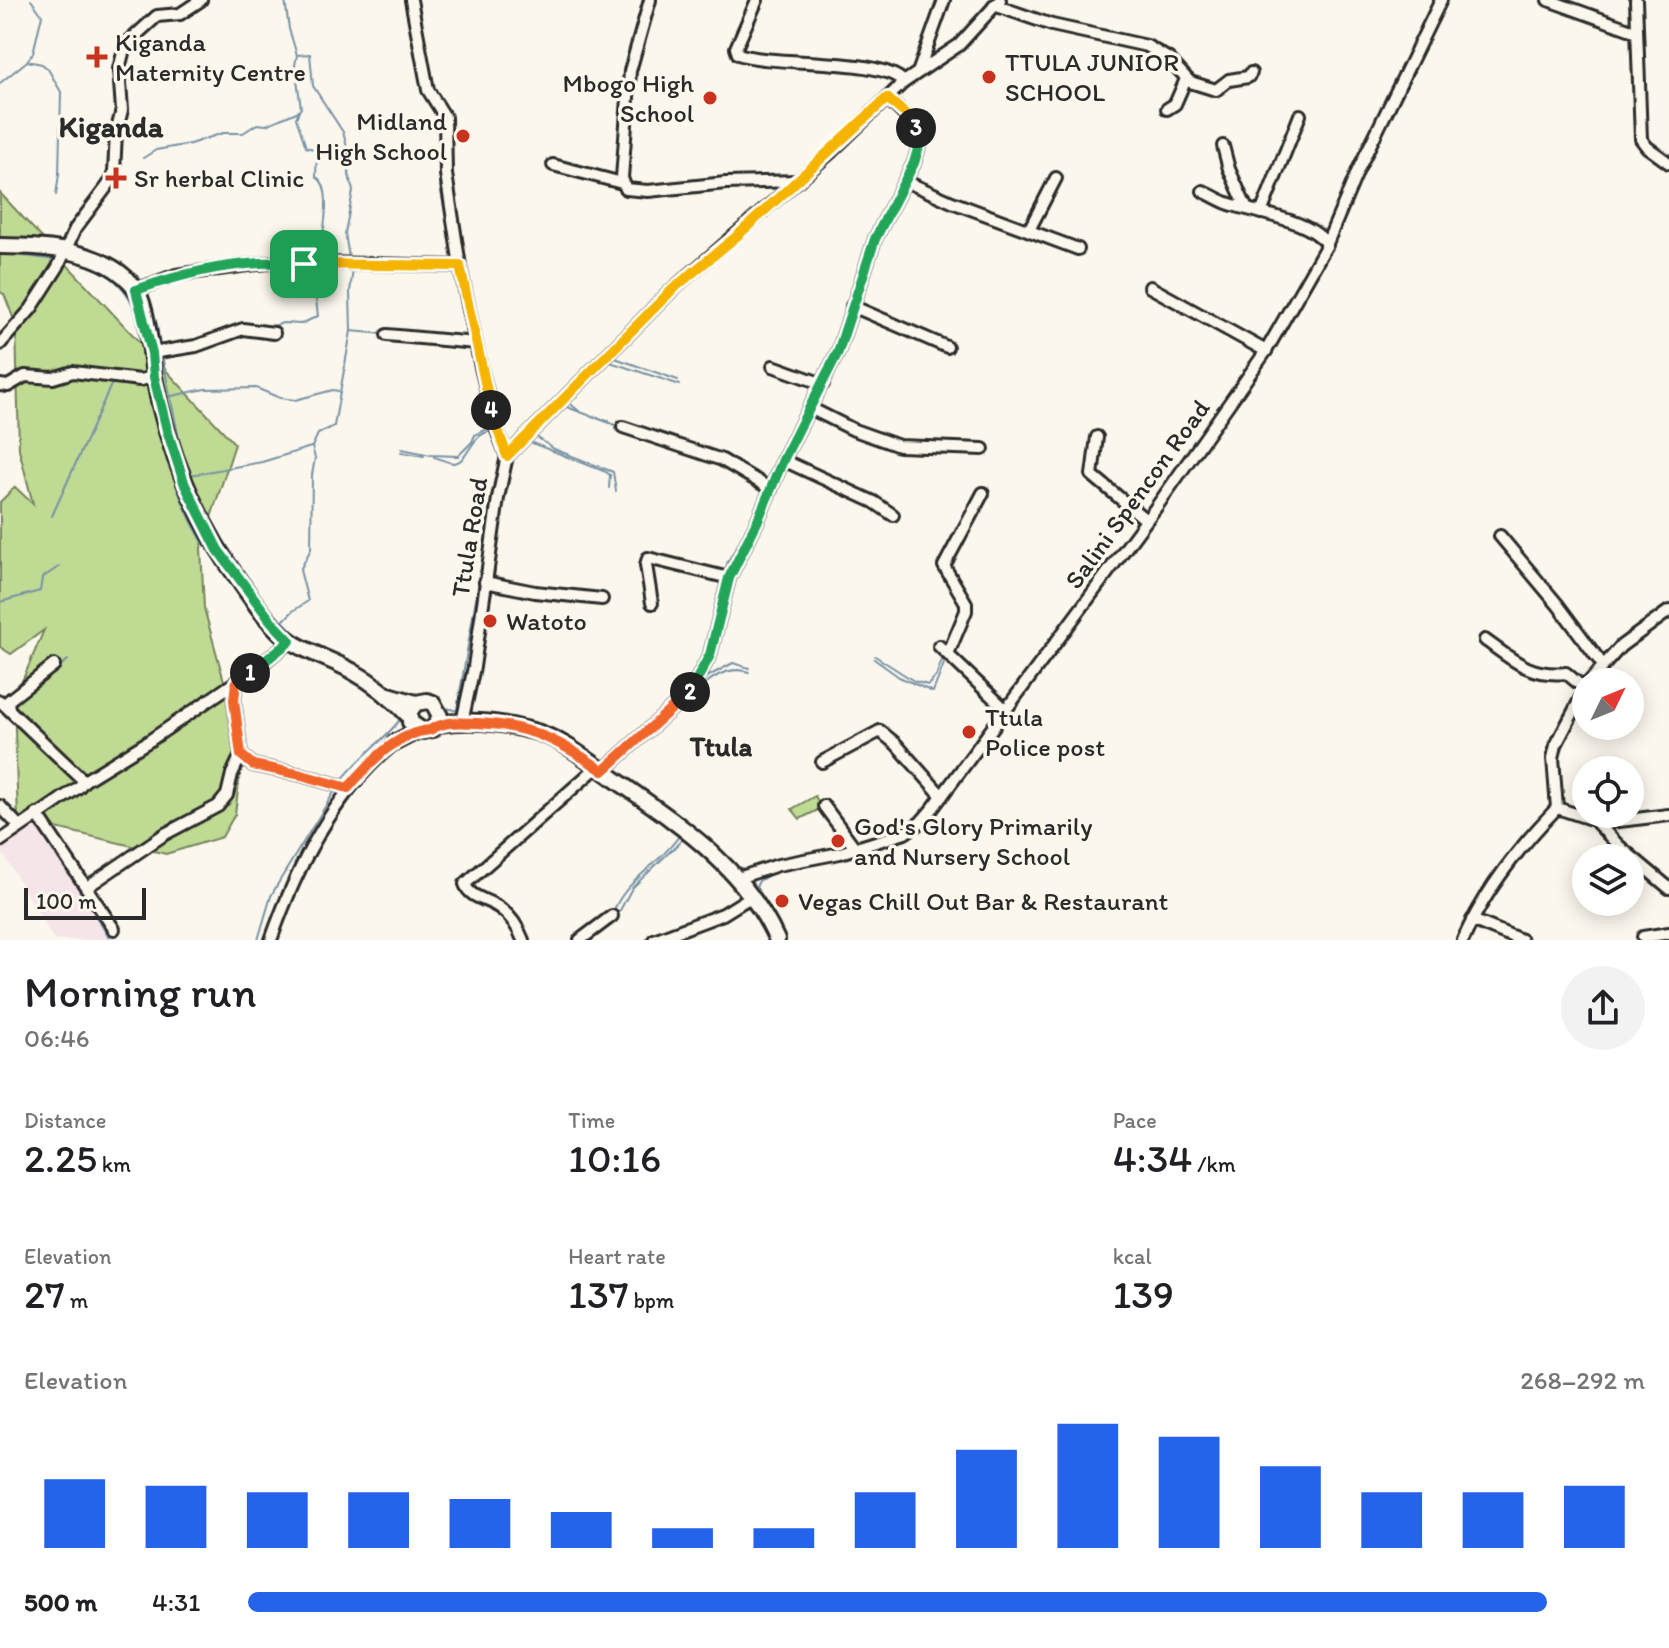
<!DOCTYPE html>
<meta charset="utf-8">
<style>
body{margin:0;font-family:Itim,sans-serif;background:#f2f2f2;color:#202124;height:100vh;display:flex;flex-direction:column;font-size:30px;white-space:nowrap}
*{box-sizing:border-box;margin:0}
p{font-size:26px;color:#757577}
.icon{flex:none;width:44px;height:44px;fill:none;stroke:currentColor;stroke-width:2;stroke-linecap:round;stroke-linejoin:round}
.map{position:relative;height:940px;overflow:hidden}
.drawer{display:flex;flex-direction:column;background:#fff;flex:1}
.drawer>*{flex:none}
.needle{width:52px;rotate:47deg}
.controls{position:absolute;left:1572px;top:668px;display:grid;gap:16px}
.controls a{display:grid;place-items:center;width:72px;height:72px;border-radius:50%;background:#fff;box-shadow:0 4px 20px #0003;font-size:40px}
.scale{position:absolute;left:24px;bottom:20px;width:122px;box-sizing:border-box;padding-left:8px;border:4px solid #2b2b2b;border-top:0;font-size:22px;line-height:28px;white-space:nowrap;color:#2b2b2b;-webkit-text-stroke:6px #fbf7ec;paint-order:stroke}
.pin{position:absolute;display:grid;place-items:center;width:68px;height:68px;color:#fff;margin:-34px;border-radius:16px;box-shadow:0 4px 12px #0006}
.km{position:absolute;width:40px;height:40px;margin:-20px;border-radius:50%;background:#222;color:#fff;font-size:22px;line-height:40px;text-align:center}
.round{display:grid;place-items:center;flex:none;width:84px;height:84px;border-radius:42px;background:#f2f2f2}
.headline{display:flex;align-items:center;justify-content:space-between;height:136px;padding:0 24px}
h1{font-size:44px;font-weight:600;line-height:60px}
.figures{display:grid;grid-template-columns:repeat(3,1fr);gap:12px;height:136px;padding:8px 24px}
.figures div{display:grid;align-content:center}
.figures b{font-size:40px;font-weight:600}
.figures small{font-size:22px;font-weight:400}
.figures p{font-size:22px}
.chart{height:224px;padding:16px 24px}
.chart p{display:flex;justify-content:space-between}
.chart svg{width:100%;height:144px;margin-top:8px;stroke:#2563eb;stroke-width:6}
ul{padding:0 24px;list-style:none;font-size:26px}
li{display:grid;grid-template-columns:128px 96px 1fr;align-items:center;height:60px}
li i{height:20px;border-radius:10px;background:#2563eb}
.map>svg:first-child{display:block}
</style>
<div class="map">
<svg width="1669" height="940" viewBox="0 0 1669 940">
<rect width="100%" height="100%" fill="#fbf7ec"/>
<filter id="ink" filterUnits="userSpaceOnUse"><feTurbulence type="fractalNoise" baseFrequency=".0125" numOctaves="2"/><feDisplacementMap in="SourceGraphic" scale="16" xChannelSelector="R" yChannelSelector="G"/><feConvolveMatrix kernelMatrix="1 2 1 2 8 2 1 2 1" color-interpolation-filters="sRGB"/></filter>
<g filter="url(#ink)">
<polygon fill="#f5e5e8" points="34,821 62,857 115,940 54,940 0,849 0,846"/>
<g fill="#bfda92" stroke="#75825e" stroke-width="2">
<polygon points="0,193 235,444 201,548 204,608 243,750 235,814 222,837 166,854 18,819 14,700 44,630 11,654 0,647 0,502 15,487 33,504 19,449 16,325 4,294 0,292"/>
<polygon points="815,796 822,808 800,819 792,809"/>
</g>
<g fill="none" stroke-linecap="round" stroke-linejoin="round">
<g stroke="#7892a6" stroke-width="2">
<polyline points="31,0 42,15 33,53 27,61 42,64 48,69 61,92 59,174 56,195"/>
<polyline points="297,55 310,54 313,86 343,132 348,151 349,175 353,191 345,233 349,258"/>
<polyline points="0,83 26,62"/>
<path d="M299,111L296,118L306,147L317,150L316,177C335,186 322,242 317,259"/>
<polyline points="143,158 156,150 190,144 223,133 243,133 257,124 266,125 299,111 301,108 295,65 297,55 289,29 285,0"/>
<polyline points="441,170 440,187 450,234"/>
<polyline points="90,217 112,188"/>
<polyline points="95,252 111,259"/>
<polyline points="0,253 57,260"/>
<path d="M67,259C106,269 129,283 140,324"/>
<polyline points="464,259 467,273"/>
<path d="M294,264L315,266C314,280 316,301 318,316L301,324L283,323L262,329L243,327L231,330L192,344L168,348L160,346L157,325L145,290C185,268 249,264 294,264Z"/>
<polyline points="129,272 138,280 148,281"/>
<polyline points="351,331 384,334"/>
<polyline points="610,346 631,325"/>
<polyline points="162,356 181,449 203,507"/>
<polyline points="612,357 678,380"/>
<polyline points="607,361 680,385"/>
<polyline points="167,397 205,389 256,388 280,398 295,400 333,390 338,391"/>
<polyline points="568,402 579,411"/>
<polyline points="564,406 618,426"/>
<polyline points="592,416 609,421"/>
<polyline points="535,436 554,449 613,472 616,491"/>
<polyline points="527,441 606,472 610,475 609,488"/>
<polyline points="402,449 431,455 458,456 472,442 475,435 491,427"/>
<path d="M166,451C177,497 200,547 233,583"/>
<polyline points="401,452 424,456"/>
<path d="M434,457C439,458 448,463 453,463C469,463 470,433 492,431"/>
<polyline points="190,475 262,462 311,447"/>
<polyline points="503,502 511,461 515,454"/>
<polyline points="758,506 765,490"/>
<polyline points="52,516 111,385 116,382"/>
<polyline points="724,574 728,561 751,523"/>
<polyline points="494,581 496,544"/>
<polyline points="0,602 40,591 42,578 60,566"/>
<polyline points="266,607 282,622 293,611 308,601 300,570 311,549 312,475 315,458 312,447 318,434 334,426 351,331 350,292 353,268"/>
<polyline points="713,621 723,580"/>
<polyline points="284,622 295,634 328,652"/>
<polyline points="485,623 493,587"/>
<polyline points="269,652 278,641 277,638"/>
<polyline points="875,656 914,681 928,685 936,676 944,655"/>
<polyline points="480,659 484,634"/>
<polyline points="874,659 899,677 933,692 945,661 951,664"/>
<polyline points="326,666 382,700"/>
<polyline points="56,669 68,660"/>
<polyline points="703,679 733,663 749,668"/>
<polyline points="702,680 708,668"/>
<polyline points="239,686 292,649"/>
<path d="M695,694C708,679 728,665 749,672"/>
<polyline points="440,702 446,708 458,711"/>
<polyline points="457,710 500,457 499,448"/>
<polyline points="469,712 525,722"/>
<polyline points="595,757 607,764"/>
<polyline points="116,767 127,760"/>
<polyline points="612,768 690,823 738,867 746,869 785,859"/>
<polyline points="83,776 225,683"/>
<path d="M341,781C358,759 381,743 399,721L396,711"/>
<polyline points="86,787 110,771"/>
<polyline points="20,819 78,780"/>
<polyline points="0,834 12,825"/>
<polyline points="912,834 921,829 934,814"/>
<polyline points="687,841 708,859"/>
<polyline points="833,859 865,851"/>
<polyline points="713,863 742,898"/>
<polyline points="776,871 759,881 756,887 786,940"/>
<polyline points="461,886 460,889 468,896"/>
<polyline points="746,903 768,940"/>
<polyline points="92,905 94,914 109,937"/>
<path d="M614,910C627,879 660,864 679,836"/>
<polyline points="618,914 632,888 683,839"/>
<polyline points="258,940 271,896 280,880 336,789"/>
</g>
<defs>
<g id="street">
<polyline points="411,0 428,90 445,117 446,174 460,266 480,363 495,425 507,456"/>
<polyline points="650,0 630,71 622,178 626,189 648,191 726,183 798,181"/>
<path d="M757,0L736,48L738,54C776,67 880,56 904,82"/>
<polyline points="1548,0 1637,32"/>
<polyline points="1636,0 1641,139 1647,147 1669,163"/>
<polyline points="994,5 1052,25 1147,46 1169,59 1190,82 1216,90 1229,80 1248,77 1251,73"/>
<polyline points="919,70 944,0"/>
<polyline points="1167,109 1175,104 1186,79"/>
<polyline points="1223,146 1229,169 1246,207"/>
<polyline points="553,165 622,183"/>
<polyline points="905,181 952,202 1078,249"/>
<path d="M1203,191C1211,195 1219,200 1227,203C1253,213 1312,219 1327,245"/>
<polyline points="1261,213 1300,115"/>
<polyline points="1029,230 1056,178"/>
<polyline points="1150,287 1266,351"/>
<polyline points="136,290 176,275 248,265 280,262 460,266"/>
<polyline points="852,306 947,347"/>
<polyline points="387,335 476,343"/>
<polyline points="0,344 31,309 58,267 75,229 111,181 114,172 116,133 122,110 119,69 125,45 157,16 180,14 201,0"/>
<polyline points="152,353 196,346 243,329 274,333"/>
<polyline points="773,366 823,384"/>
<polyline points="0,385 8,386 25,376 53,378 73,372 140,380 154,377"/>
<polyline points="810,408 854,430 899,446 983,449"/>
<polyline points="623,427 722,460 771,489"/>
<polyline points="1097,437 1092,475 1146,520"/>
<polyline points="783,460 874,502 893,515"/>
<polyline points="1500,536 1558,605 1602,664"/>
<polyline points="485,582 535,592 602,599"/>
<polyline points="652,603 646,565 648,558 729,578"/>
<path d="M1485,640C1513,660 1530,677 1566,673L1585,689"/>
<polyline points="939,646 1005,709"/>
<polyline points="948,654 966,611 966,603 944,566 983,493"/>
<polyline points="236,682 234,700 241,755 253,765 302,775 348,788"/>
<polyline points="1589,682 1621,646 1669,611"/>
<polyline points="0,701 84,781"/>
<polyline points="9,709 8,701 54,665"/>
<polyline points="462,722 474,667 498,498 507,456 673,289 830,153 904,82 959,45 1000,0"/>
<polyline points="822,762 880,731 896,744 942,796"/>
<polyline points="603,771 690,692 710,655 729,578 757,522 783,460 838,352 875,239 914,163 919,146 915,125 887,98"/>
<polyline points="0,806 19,826"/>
<polyline points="824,806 855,848"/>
<polyline points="1557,808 1553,758 1556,745 1586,688"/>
<polyline points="37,814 114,929"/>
<polyline points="1597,823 1619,846 1669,888"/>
<polyline points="0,841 79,787 84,781 149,741 259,666 290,641"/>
<polyline points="738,878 778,865 840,853 905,833 921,822 933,808 1157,506 1266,351 1325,248 1358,170 1441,0"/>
<polyline points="87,887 165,834 218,806 227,795 232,774 241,755"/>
<polyline points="1472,920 1521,940"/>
<polyline points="1643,937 1669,933"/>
<path d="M271,940C297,866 334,792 396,742"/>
<path d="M523,940C518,927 512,917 501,909C489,899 470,899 465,884L597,767"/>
<polyline points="580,940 612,916"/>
<polyline points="654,940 723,914 752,896"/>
<path d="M1463,940C1485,890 1519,847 1557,808L1603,823L1669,815"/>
</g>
<g id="secondary">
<path d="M0,246C44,246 106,249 135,288C148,306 151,354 154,377C167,450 197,522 240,582C254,602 272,629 292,642C311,654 333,660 352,671C374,683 392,698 409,716"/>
<polyline points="389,695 416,703 427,701 433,703 440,716 433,729 423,731 410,722 410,711 416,703"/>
<path d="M438,724C467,720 500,722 529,730C561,737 587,760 613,778C677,823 744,866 777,940"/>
<polyline points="396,742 419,730"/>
</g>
</defs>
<use href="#street" stroke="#2b2b2b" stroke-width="16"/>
<use href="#secondary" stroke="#2b2b2b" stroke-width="20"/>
<use href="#street" stroke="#fbf7ec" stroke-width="10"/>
<use href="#secondary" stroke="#fbf7ec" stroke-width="14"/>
</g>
</g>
<g fill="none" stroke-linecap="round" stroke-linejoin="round" filter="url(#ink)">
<defs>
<path id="split-1" d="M250,673L290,641L271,621L218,550L185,485L167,430L154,377L152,353L136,290C189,271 248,258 304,264"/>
<path id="split-2" d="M250,673L236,682L234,700L241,755L253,765L302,775L348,788C370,763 395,733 430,730C445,721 458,722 477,723C529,725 561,741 603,771L690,692"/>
<polyline id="split-3" points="690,692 710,655 729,578 757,522 783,460 838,352 875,239 914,163 919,146 916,128"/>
<polyline id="split-4" points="491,410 507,456 673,289 737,236 887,98 910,118 916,128"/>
<polyline id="split-5" points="304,264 460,266 491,410"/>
</defs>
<use href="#split-1" stroke="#fff" stroke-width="16"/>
<use href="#split-2" stroke="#fff" stroke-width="16"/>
<use href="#split-3" stroke="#fff" stroke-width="16"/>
<use href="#split-4" stroke="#fff" stroke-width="16"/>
<use href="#split-5" stroke="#fff" stroke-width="16"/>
<use href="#split-1" stroke="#22a559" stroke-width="10"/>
<use href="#split-2" stroke="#f0652b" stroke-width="10"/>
<use href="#split-3" stroke="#22a559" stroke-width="10"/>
<use href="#split-4" stroke="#f5b400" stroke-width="10"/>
<use href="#split-5" stroke="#f5b400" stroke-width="10"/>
</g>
<g fill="#c8321e" stroke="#fbf7ec" stroke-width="3">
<path d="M93 45h8v8h8v8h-8v8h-8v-8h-8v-8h8z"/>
<circle cx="989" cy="77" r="8"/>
<circle cx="710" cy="98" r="8"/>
<circle cx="463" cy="136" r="8"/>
<path d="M112 166h8v8h8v8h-8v8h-8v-8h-8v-8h8z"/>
<circle cx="490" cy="621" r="8"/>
<circle cx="969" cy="732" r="8"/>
<circle cx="838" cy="841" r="8"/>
<circle cx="782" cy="901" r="8"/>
</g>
<g text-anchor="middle" stroke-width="7" stroke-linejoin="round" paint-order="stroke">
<g font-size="26" fill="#2b2b2b" stroke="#fbf7ec" text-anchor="start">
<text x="115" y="51">Kiganda<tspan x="115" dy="30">Maternity Centre</tspan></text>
<text x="1005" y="71">TTULA JUNIOR<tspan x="1005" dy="30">SCHOOL</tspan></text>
<text x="694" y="92" text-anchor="end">Mbogo High<tspan x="694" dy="30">School</tspan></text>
<text x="447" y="130" text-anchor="end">Midland<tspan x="447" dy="30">High School</tspan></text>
<text x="134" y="187">Sr herbal Clinic</text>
<text x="506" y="630">Watoto</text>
<text x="985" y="726">Ttula<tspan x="985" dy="30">Police post</tspan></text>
<text x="854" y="835">God's Glory Primarily<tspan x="854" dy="30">and Nursery School</tspan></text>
<text x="798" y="910">Vegas Chill Out Bar &amp; Restaurant</text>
</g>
<g font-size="26" fill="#2b2b2b" stroke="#fbf7ec">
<text transform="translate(1137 494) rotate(-54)" y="9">Salini Spencon Road</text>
<text transform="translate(469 537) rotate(-81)" y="9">Ttula Road</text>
</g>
<g font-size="28" font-weight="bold" fill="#2b2b2b" stroke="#fbf7ec">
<text x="721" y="756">Ttula</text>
</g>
<g font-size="30" font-weight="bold" fill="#2b2b2b" stroke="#fbf7ec">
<text x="111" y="137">Kiganda</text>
</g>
</g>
</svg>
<div class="controls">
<a><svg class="needle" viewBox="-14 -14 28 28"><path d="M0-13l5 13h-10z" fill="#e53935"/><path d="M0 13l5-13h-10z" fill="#757577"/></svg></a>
<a><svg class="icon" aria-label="locate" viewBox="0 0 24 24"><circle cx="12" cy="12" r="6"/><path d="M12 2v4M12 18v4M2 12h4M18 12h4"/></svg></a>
<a><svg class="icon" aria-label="layers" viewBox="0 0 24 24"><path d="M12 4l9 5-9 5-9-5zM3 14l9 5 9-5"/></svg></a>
</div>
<div class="scale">100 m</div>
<div class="pin" style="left:304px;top:264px;background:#1e9e55"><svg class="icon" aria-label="arrive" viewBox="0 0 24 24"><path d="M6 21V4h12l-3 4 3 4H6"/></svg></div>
<b class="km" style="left:250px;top:673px">1</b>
<b class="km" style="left:690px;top:692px">2</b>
<b class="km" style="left:916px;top:128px">3</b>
<b class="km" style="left:491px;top:410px">4</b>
</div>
<section class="drawer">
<div class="headline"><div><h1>Morning run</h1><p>06:46</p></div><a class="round"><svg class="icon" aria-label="share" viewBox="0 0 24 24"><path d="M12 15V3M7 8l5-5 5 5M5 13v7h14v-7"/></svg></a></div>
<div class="figures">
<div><p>Distance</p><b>2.25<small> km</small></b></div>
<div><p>Time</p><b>10:16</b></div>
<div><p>Pace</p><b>4:34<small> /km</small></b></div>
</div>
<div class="figures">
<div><p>Elevation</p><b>27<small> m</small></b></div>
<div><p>Heart rate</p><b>137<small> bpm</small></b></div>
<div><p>kcal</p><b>139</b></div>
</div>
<div class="chart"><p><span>Elevation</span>268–292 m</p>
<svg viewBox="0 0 160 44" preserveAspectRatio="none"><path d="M5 44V23M15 44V25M25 44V27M35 44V27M45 44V29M55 44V33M65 44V38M75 44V38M85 44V27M95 44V14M105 44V6M115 44V10M125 44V19M135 44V27M145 44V27M155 44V25"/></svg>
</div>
<ul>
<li><b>500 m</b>4:31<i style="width:93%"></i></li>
</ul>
</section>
